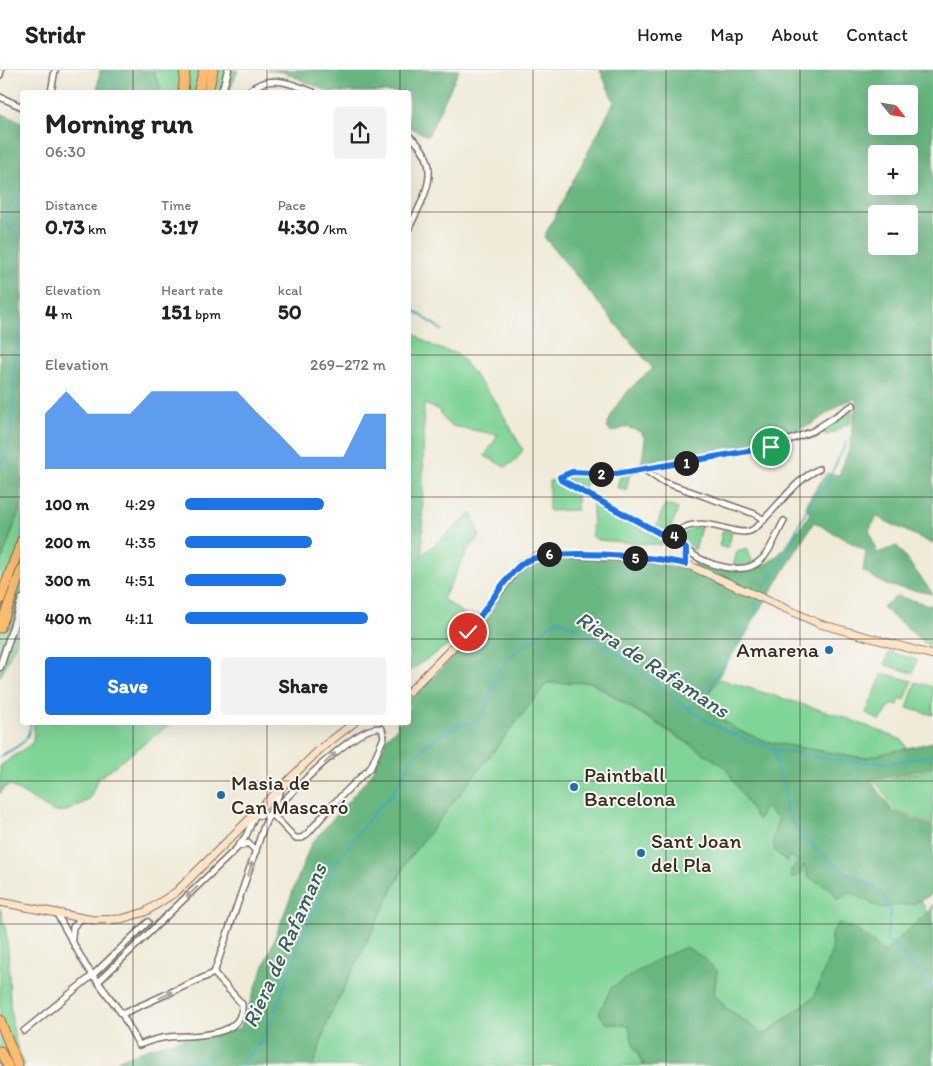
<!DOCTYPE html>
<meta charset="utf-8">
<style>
body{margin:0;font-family:Itim,sans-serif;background:#f2f2f2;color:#222;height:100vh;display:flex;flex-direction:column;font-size:19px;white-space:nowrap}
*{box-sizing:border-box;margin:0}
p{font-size:16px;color:#767676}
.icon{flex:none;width:28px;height:28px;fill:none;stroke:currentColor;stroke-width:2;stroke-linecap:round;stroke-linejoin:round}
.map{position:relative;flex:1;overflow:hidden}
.panel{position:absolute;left:20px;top:20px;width:391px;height:635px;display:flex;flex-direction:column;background:#fff;border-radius:5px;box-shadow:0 5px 20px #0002}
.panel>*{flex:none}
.needle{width:32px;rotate:120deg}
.fabs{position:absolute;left:868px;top:15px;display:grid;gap:10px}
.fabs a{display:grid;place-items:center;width:50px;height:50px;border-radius:5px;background:#fff;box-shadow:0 5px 20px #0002;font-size:25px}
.pin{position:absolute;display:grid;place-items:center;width:42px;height:42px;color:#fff;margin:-21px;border:2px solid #fff;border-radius:50%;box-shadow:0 1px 5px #0007}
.km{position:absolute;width:25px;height:25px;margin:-12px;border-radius:50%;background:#222;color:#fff;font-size:14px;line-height:25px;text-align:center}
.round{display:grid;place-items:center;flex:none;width:52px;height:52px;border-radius:5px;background:#f2f2f2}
.head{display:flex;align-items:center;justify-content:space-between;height:85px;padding:0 25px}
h1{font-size:28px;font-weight:700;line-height:38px}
.figures{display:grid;grid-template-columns:repeat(3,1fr);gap:8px;height:85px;padding:5px 25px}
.figures div{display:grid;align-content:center}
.figures b{font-size:21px;font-weight:700}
.figures small{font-size:14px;font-weight:400}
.figures p{font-size:14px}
.chart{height:140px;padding:10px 25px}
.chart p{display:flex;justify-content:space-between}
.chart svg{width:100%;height:90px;margin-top:5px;fill:#1a73e8;opacity:.7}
.cta{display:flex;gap:10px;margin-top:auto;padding:10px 25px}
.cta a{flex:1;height:58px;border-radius:5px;background:#1a73e8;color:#fff;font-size:20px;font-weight:700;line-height:58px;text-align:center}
.cta a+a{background:#f2f2f2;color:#222}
ul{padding:0 25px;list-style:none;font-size:16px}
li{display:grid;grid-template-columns:80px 60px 1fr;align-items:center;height:38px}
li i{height:12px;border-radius:6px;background:#1a73e8}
header{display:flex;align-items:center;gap:30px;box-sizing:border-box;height:70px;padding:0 25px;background:#fff;border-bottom:1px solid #e0e0e0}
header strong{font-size:24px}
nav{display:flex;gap:28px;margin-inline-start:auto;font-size:18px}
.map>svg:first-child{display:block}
</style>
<header>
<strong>Stridr</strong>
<nav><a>Home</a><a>Map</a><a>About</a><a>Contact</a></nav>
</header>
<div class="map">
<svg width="933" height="996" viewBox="0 0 933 996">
<rect width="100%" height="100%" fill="#f6f6f2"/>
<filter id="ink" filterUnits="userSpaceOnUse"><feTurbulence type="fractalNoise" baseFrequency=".02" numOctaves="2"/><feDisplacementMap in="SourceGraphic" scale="10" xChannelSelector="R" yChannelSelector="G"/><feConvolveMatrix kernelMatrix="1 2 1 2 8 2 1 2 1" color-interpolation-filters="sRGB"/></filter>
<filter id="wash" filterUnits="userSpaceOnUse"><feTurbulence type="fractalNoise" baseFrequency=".0096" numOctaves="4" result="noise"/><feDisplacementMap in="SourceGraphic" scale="20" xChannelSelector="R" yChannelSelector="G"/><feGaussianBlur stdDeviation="1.12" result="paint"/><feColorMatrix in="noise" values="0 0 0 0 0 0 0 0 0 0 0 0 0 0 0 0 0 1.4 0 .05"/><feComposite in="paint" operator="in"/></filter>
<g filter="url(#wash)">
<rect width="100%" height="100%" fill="#f0ebd8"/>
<g fill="#7fd497" stroke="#5d7f5a">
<polygon points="153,0 238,0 229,22 162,22"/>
<path d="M409,259C424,272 437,280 457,283L496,332L523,380L515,391L505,397L485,386L498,365L453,356L446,352L439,340L424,334L422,485L472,443L480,467L469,478L443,529L473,550L454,571L409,601Z"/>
<polygon points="852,339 850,353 828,365 818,361"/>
<polygon points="630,403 626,421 617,417 620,406"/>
<polygon points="572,404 588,405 584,418 568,411 566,407"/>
<polygon points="555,410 577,422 577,440 549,441 549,411"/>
<polygon points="593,431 663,471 661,475 597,470 596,468 592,467"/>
<polygon points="22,433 22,553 15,575 0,607 0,495"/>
<polygon points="665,434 678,439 670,460 656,458"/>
<polygon points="701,457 695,480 681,466 692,458"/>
<polygon points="723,460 732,462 728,479 719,476"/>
<polygon points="747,478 753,493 733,497 737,481"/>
<polygon points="889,582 917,590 913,603 885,595"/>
<polygon points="883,603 912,611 905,630 900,628 898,635 891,635 880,651 866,643"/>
<polygon points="719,609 844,647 902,670 907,679 863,688 799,678 769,672 737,660 700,636"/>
<polygon points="590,612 689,674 698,658 913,834 921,830 927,843 884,883 871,870 831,865 832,880 814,927 764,965 725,937 714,924 717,901 704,888 686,877 607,953 629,956 633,974 644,996 313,996 329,948 407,791 547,613"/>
<polygon points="916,612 933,617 933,645 907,638"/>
<polygon points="34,653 34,652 171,653 98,709 89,730 67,741 54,742 9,715 3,718 0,724 0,696 31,674 33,671"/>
<polygon points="933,699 933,755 896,741 879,716 871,709 891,709"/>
<path d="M0,838C2,847 6,858 7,868C11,906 6,962 25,996H0Z"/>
</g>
<g fill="#67b680" stroke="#51704f" fill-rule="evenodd">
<polygon points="100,0 153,0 162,22 97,22"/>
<polygon points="267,0 459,0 428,66 409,57 409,22 330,22 283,2"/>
<path d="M600,0H933V474L877,447L869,460L877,483L897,476L933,524L886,515L863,501L866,481L814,452L701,635L737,660L769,672L863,688L933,672V697L895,706L869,708L894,742L933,757V824L913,834L879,838L850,822L838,830L831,819L808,807L804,795L801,803L794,809L790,806L791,799L799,791L789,786L788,792C767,780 773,769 778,749L765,737L758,750L725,697L668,660L591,612L547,613L407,791L329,948L313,996H105L149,978L185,968L209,967L240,958L311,774L371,705L388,666L398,657L397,653L409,652V629C433,606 458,584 479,560C497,539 505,507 531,494C560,480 655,493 689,499L698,490C741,508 773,504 796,460L799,461L810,443L806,438L809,429L827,403L839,405L850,377L856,328L843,333L810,355L772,370L657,390L642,391L645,369L641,362L627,357L612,362L607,358C613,333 633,314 653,299L544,167L614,32ZM876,24H909V56H876ZM876,84H909V116H876ZM876,144H909V176H876Z"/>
<polygon points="0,43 22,52 22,433 0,495"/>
<polygon points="897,526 933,536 933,577 927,575 882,537"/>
<polygon points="933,834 933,996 644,996 633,974 629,956 606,953 599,943 611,918 656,890 686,877 704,888 717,901 714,924 725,937 765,965 814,927 832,880 831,865 838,853 857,860 884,882 927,843"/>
</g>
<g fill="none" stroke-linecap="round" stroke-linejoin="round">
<g stroke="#3fabbd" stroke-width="2">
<polyline points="110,0 116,22"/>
<polyline points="22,123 8,137 6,155 22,173"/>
<polyline points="409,237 442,260"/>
<path d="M0,398C19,362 10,318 16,279C17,271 20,264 22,256"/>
<polyline points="762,520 788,483 798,456 813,429 826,415 847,371"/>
<path d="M690,640C696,628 707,620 714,610C718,604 720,598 724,593C739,574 756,557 756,532"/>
<polyline points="774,678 777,698 784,716 786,743 804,770 848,804 876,818 884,825 891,843 886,871 896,877 933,919"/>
<path d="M0,687C16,675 28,677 31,652"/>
<polyline points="172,996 194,990 214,996"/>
<path d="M240,996L261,971L270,954L307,856L324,822L335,794L377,739L391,726L413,687L429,673L444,663L457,656L478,651C491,633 491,609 506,591C514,581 527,575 537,567C544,561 548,554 557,550L578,558L590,568L609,578L690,640L712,654L735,665L780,681L843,691L888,693L933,685"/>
</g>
</g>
</g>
<g filter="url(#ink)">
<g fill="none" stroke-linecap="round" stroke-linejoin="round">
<defs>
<g id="minor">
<polyline points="0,5 1,0"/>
<polyline points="51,22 55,0"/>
<path d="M248,22C268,3 291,13 313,22"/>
<polyline points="0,27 22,37"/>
<path d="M409,66C445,94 425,125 409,158"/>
<polyline points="642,398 661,411 755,444 764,450"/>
<path d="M784,451C777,463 772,479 762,489C745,508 704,495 687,480C683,477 680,473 676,470L678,461C705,443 733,467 750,461C757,458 762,452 767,446C784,429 797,409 819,399"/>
<polyline points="675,466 663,465 565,412 560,407 572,402 616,404 771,377 813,361 853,335"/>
<polyline points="686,479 686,494"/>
<polyline points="241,776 248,773 256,781"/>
<path d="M57,844L86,896L122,944L139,975C149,971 158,968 169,967C193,965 244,969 242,934L214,903"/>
<polyline points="72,868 73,857 81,849"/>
<path d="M99,911L236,779L246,766L255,745L274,746L295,768H302L308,763L335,732L371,697L384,667L382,659C362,648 285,730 269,745"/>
<polyline points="122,944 214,903 264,756 281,720"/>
<polyline points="24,961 93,905 148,852"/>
</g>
<g id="tertiary">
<polyline points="222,22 228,0"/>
<polyline points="0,597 22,529"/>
</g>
<g id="secondary">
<polyline points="409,622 468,562 521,494 535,487 555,484 661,490 686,494 820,554 933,585"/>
<polyline points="0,832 93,850 121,849 145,842 176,822 320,679 355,652"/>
</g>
<g id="motorway">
<polyline points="183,22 185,0"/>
<polyline points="198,22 204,0"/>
<polyline points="208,22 213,0"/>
<polyline points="0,530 22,470"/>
<polyline points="0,558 22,499"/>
<polyline points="0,950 18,996"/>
<polyline points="0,981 8,996"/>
</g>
</defs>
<use href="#minor" stroke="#7a6e5f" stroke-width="8"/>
<use href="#tertiary" stroke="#7a6e5f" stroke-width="9"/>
<use href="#secondary" stroke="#7a6e5f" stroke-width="9"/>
<use href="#motorway" stroke="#7a6e5f" stroke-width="11"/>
<use href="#minor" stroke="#fff" stroke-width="5"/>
<use href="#tertiary" stroke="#fff" stroke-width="6"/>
<use href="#secondary" stroke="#fee4c6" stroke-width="7"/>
<use href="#motorway" stroke="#fdbc70" stroke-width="9"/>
</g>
<defs><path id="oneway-shaft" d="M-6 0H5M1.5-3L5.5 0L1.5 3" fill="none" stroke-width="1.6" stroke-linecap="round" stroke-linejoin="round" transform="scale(1.25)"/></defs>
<g stroke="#a79f9a">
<use href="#oneway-shaft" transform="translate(330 688) rotate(-43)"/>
<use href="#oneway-shaft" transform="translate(250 799) rotate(-71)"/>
<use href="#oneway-shaft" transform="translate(192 822) rotate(136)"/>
<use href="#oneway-shaft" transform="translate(166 925) rotate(-24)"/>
</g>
</g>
<g fill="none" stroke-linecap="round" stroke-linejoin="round" filter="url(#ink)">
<defs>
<path id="route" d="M468,562C484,544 505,506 523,493C548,476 656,487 686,494V479L676,470L675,466L663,465L561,410L560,407L572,402L616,404L771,377"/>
</defs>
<use href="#route" stroke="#fff" stroke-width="10"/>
<use href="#route" stroke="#1a73e8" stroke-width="6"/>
</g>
<path fill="none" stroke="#3b2a1e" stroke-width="1" stroke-opacity="0.55" d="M133,0V22M267,0V22M400,0V22M533,0V996M666,0V996M800,0V996M0,142H22M409,142H933M0,285H22M409,285H933M0,427H22M409,427H933M0,569H22M409,569H933M133,652V996M267,652V996M400,652V996M0,711H933M0,854H933"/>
<g fill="#1f6fb2" stroke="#f6f6f2" stroke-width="2">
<circle cx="829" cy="580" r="5"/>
<circle cx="574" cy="717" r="5"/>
<circle cx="221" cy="725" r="5"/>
<circle cx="641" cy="783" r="5"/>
</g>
<g text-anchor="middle" stroke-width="4" stroke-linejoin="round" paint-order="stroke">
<g font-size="21" fill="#3b2a1e" stroke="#f6f6f2" text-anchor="start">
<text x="819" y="587" text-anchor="end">Amarena</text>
<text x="584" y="712">Paintball<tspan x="584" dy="24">Barcelona</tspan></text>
<text x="231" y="720">Masia de<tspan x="231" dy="24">Can Mascaró</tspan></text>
<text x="651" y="778">Sant Joan<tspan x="651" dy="24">del Pla</tspan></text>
</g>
<g font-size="22" font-style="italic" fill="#3d5e5e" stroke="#f6f6f2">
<text transform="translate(653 594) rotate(33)" y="8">Riera de Rafamans</text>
<text transform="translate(284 875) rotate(-66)" y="8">Riera de Rafamans</text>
</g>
</g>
</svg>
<div class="fabs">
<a><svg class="needle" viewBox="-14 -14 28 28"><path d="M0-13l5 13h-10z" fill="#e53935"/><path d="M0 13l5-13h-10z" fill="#767676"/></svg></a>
<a>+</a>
<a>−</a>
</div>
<div class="pin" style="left:771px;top:377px;background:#1e9e55"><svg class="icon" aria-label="arrive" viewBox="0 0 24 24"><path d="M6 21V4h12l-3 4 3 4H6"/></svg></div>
<div class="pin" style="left:468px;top:562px;background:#d93025"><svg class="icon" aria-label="check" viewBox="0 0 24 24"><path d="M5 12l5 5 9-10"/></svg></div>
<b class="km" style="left:686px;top:393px">1</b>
<b class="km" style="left:601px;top:404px">2</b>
<b class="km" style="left:674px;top:466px">4</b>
<b class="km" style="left:635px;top:488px">5</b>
<b class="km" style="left:549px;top:484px">6</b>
<section class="panel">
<div class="head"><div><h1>Morning run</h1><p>06:30</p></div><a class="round"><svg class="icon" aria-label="share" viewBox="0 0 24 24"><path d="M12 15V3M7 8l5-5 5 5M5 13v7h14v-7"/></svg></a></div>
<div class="figures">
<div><p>Distance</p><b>0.73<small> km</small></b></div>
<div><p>Time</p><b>3:17</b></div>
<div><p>Pace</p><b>4:30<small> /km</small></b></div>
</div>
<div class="figures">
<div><p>Elevation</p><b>4<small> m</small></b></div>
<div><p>Heart rate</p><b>151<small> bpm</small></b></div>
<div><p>kcal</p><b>50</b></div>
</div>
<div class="chart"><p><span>Elevation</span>269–272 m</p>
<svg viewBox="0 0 160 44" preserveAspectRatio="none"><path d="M0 44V17L10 6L20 17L30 17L40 17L50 6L60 6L70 6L80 6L90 6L100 17L110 27L120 38L130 38L140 38L150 17L160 17V44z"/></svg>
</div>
<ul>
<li><b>100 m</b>4:29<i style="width:69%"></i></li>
<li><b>200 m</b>4:35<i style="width:63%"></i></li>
<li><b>300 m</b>4:51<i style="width:50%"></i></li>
<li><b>400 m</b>4:11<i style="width:91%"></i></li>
</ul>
<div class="cta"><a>Save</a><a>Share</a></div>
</section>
</div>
